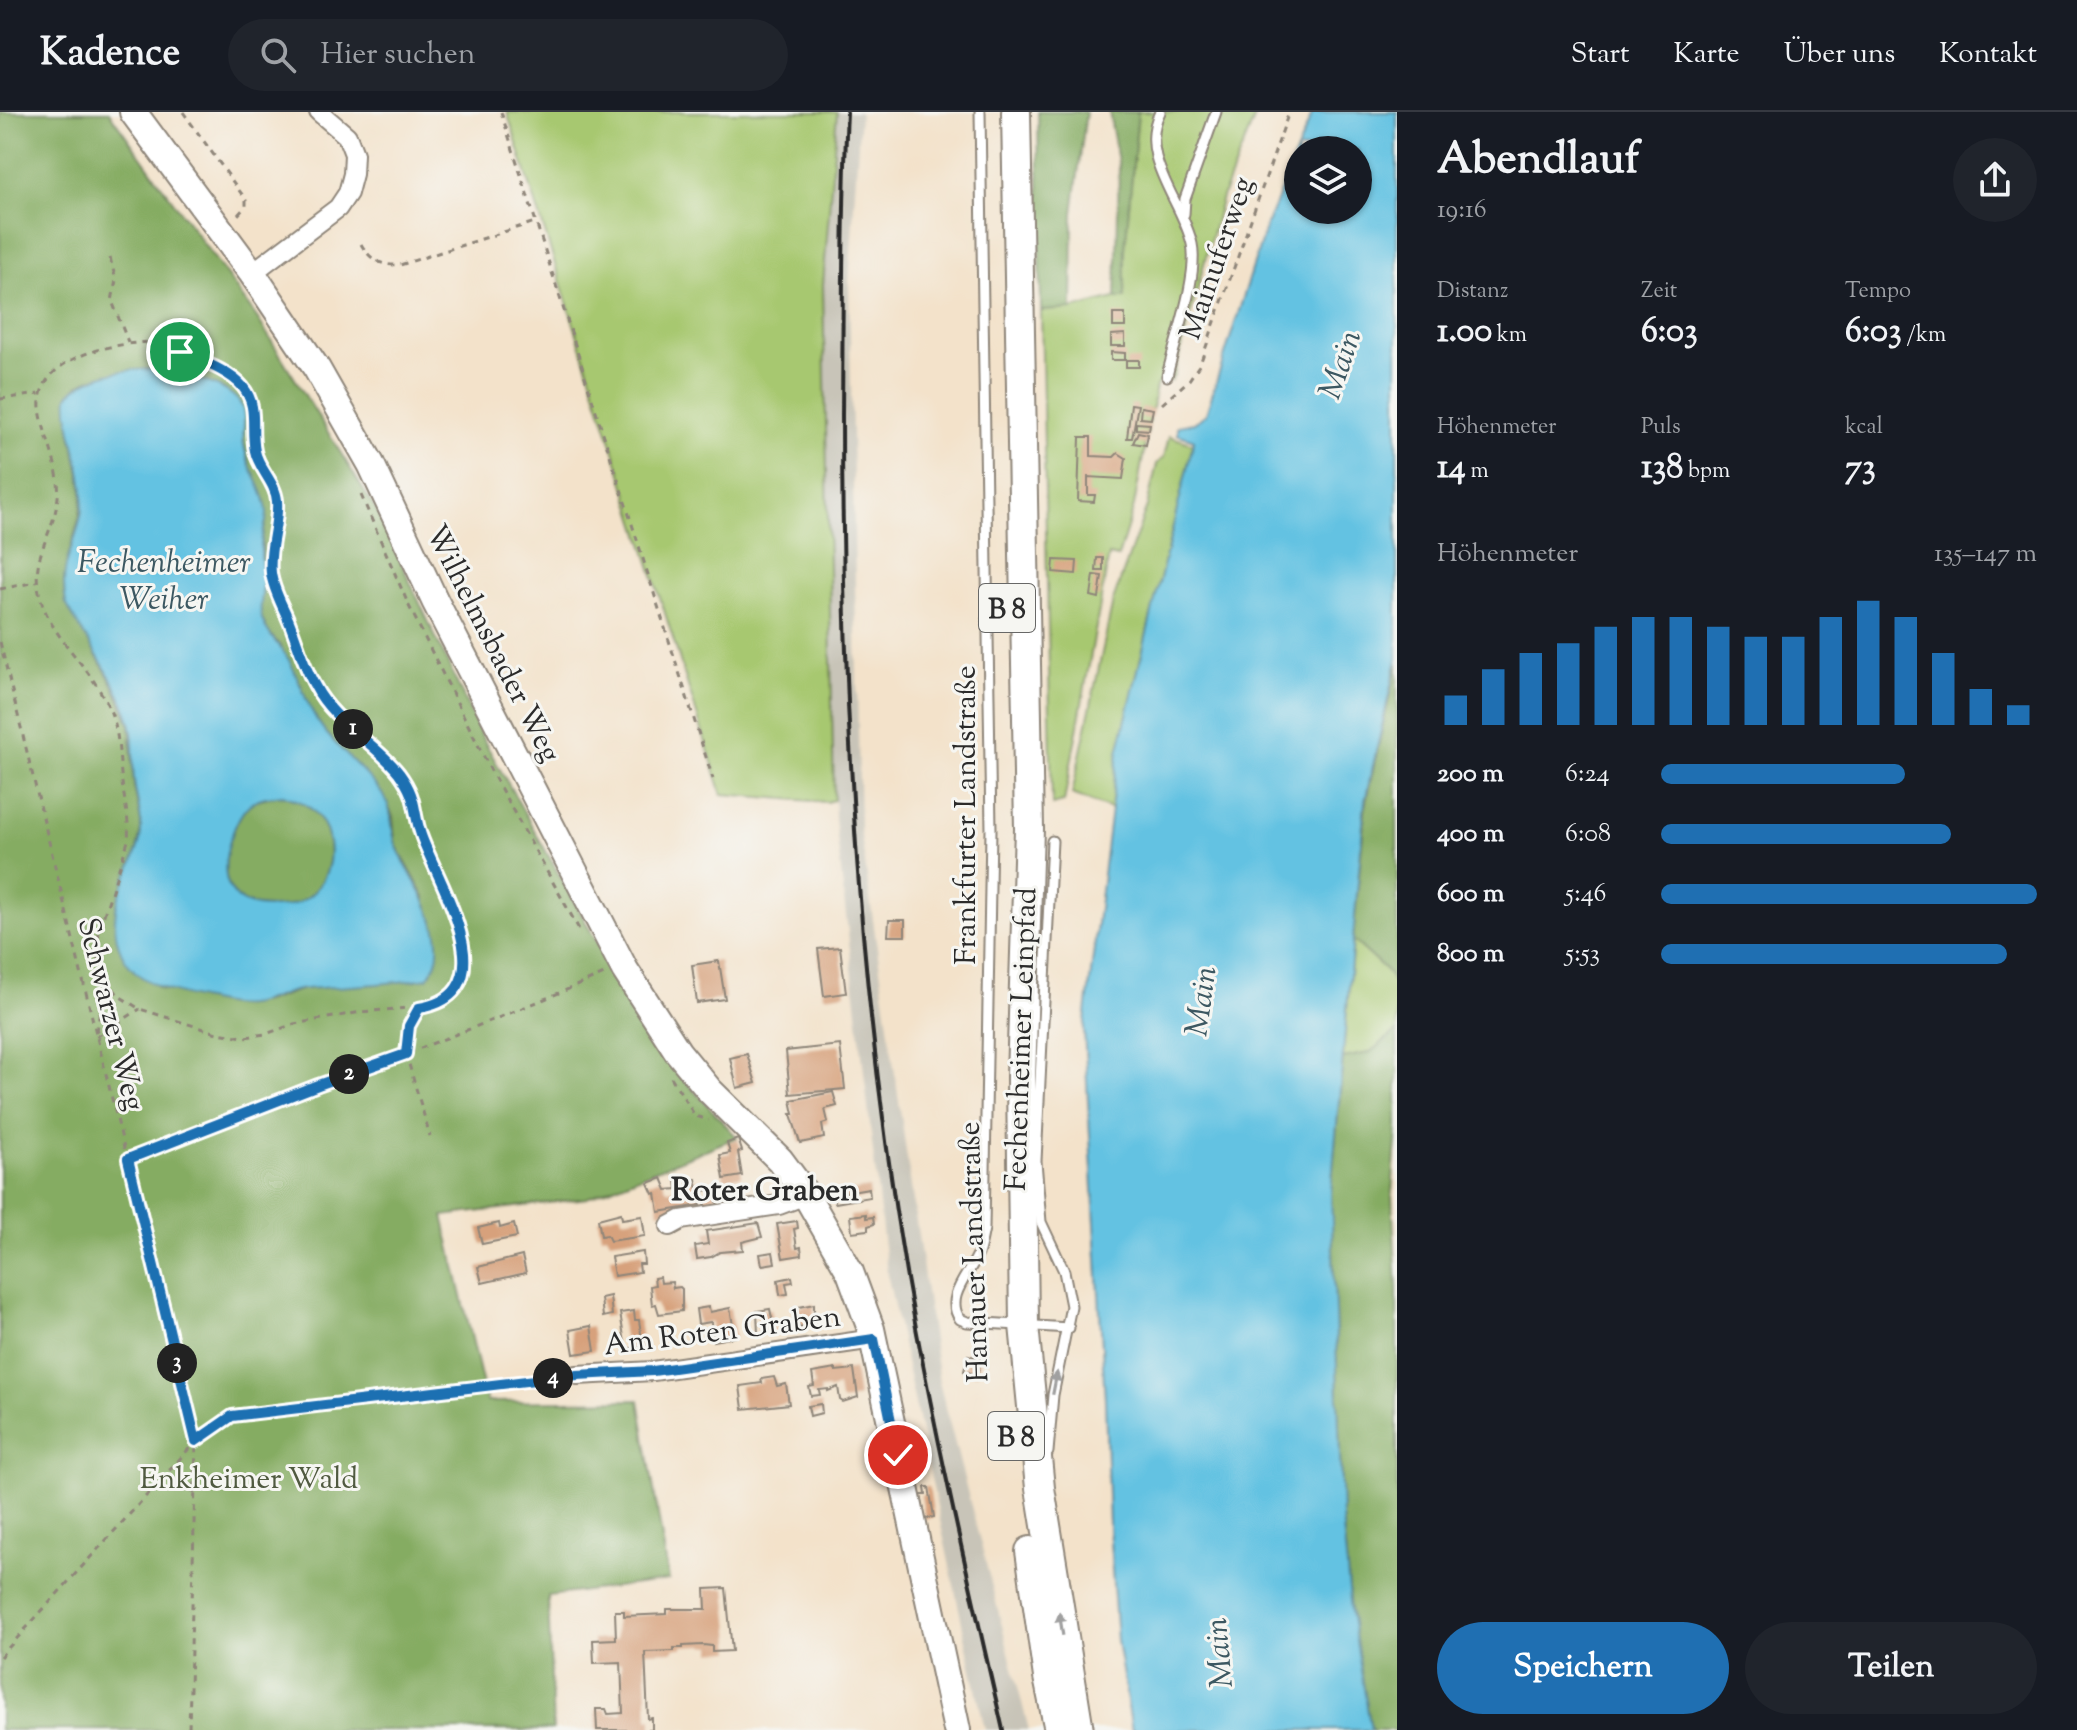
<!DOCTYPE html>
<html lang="de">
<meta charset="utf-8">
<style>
body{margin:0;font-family:"Sorts Mill Goudy",serif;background:#20242c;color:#f1f3f6;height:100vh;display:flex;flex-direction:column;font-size:30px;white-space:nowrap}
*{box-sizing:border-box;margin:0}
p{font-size:26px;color:#9ea1a6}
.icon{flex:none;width:44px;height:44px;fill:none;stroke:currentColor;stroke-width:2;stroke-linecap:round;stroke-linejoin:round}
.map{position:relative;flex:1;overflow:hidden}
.drawer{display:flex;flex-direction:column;background:#171b24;width:680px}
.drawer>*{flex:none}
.fabs{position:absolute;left:1284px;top:24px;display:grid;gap:16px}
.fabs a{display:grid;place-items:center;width:88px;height:88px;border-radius:50%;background:#171b24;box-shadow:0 2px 6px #0004;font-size:40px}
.pin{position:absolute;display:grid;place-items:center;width:68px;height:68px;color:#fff;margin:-34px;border:4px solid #fff;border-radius:50%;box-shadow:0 2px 8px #0007}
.km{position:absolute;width:40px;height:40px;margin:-20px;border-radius:50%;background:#222;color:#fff;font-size:22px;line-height:40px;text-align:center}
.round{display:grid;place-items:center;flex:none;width:84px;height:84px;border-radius:42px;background:#20242c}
.headline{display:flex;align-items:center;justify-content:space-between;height:136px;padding:0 40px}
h1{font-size:44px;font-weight:800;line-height:60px}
.stats{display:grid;grid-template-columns:repeat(3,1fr);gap:12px;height:136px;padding:8px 40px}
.stats div{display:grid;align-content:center}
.stats b{font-size:34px;font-weight:800}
.stats small{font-size:22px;font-weight:400}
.stats p{font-size:22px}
.chart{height:224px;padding:16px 40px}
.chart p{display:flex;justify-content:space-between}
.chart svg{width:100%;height:144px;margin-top:8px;stroke:#1f6fb2;stroke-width:6}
.button{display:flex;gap:16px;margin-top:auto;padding:16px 40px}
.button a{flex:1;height:92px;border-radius:48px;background:#1f6fb2;color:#fff;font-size:32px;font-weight:800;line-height:92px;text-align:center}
.button a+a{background:#20242c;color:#f1f3f6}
ul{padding:0 40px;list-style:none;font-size:26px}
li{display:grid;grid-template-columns:128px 96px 1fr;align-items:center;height:60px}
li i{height:20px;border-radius:10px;background:#1f6fb2}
header{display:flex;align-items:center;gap:48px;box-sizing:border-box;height:112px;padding:0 40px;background:#171b24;border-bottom:2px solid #363941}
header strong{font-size:38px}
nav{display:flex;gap:44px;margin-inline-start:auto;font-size:28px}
.search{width:560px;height:72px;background:#20242c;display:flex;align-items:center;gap:20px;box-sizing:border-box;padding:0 28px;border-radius:44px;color:#9ea1a6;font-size:30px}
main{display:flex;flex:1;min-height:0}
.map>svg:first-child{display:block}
</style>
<header>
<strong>Kadence</strong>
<div class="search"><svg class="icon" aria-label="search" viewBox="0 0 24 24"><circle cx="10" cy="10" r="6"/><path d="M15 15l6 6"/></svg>Hier suchen</div>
<nav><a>Start</a><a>Karte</a><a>Über uns</a><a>Kontakt</a></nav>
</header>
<main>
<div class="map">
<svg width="1397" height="1618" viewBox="0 0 1397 1618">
<rect width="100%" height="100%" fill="#f6f6f2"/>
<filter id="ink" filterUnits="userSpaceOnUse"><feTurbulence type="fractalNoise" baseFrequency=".0125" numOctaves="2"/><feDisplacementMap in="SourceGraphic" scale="16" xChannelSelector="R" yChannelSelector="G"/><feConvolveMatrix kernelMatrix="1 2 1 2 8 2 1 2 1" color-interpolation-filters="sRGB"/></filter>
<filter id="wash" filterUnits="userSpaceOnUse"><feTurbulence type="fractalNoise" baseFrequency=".006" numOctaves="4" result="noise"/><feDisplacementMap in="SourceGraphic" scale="32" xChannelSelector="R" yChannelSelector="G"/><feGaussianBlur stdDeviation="1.8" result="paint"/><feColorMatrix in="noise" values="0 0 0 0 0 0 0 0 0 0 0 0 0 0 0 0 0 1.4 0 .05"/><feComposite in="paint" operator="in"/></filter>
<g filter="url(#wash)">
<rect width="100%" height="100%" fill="#f3e2ca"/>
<polygon fill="#c8c4b8" points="837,0 860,0 849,172 860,717 939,1270 1029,1618 985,1618 887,1161 835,707 823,173"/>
<g fill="#a7c870" stroke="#697a4e" stroke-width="2">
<polygon points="507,0 837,0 823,173 834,688 826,690 722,682"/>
<polygon points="1138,0 1257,0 1222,85 1174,264 1170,269 1161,267 1156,274 1134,394 1118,445 1109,443 1064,690 1052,693 1041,199 1072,197 1115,186 1125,185 1125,137"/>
<polygon points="1169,324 1193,332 1118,640 1111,697 1072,682 1113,489 1147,394 1157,352 1164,345"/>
<polygon points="1353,828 1386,858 1397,876 1397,919 1369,941 1343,946"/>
</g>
<g fill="#85ac62" stroke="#586c46" stroke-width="2" fill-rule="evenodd">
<path d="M0,0H109L258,207L379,403L482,625L659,941L737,1025L587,1086L443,1104L487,1290L639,1288L669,1468L548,1484L553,1618H0ZM158,257L225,277L243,299L244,333L266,410L262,426L263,476L259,488L261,505L268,520L279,532L301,573L307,592L323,617L385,687L393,705L395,731L425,785L417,868L303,877L265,890L239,894L159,876L119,833L115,808L137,738L142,714L134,674L130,613L113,572L66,491C57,447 84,420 82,377C81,351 58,294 75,276C90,261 138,258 158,257Z"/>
<polygon points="1038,0 1086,0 1073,101 1072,197 1041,199"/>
<polygon points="1109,0 1138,0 1125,137 1125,186 1116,186 1119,55"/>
<polygon points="1397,551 1397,876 1386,858 1353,828 1366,689"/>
<path d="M283,683C290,686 299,688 306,693C333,711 337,750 318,775C307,789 293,795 275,795C224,797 217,762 233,720C237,709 243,696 253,690C262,685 273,684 283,683Z"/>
<polygon points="1397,919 1397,1014 1392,1083 1397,1177 1397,1618 1371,1618 1351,1499 1342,1404 1331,1080 1343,946 1369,941"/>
</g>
<g fill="#63c2e2" stroke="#477686" stroke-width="2" fill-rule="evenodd">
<path d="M1313,0H1397V547L1365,689L1331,1080L1342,1404L1351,1499L1371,1618H1132L1117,1529L1109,1414L1105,1288L1084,918L1118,640L1194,328L1177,322V314L1194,311L1206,302L1266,114ZM1358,38V98H1298V38Z"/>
<path d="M158,257C180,262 235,272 243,297C246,308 242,321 244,333C247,357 266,377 267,401C267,409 264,416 262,425C259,441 263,457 263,473C262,491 256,501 268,519C274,529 283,538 289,548C302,572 307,597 324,618C342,642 369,661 385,686C394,701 390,717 396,732C409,768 461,827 427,866C387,873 346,874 306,877C286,878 268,891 248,893C232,895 216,890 200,887C156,877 115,863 115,809C115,781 134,755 140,728C144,707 136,689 134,668C132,650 135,632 131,614C120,569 86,532 66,491C57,448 81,428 83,388C84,352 65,319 68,284C89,260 128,257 158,257ZM283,683C290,686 299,688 306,693C333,711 337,750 318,775C307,789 293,795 275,795C224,797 217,762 233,720C237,709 243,696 253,690C262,684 273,684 283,683Z"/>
</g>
<g id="blocks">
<g fill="#d7a17c">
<rect x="1113" y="202" width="12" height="13"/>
<polygon points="1125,222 1125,234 1111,234 1111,223"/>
<polygon points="1111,240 1125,241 1125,248 1111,248"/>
<rect x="1126" y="248" width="13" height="7"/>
<polygon points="1131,292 1138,293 1132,326 1127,326"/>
<polygon points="1141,295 1153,297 1151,307 1140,306"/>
<polygon points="1136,311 1150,312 1149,318 1136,317"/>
<polygon points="1138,320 1148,322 1146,333 1133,331"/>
<polygon points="1080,325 1091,325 1091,344 1114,345 1118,341 1126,346 1123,367 1088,365 1088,383 1095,383 1094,390 1078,389"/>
<polygon points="1097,446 1103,446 1103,459 1096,459"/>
<polygon points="1054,448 1077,449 1076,462 1053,460"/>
<polygon points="1094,463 1102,464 1099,486 1091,484"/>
<polygon points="889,808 905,808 905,824 888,824"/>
<polygon points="840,835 846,881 824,884 818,837"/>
<polygon points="719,849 725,887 697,891 692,853"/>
<polygon points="840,933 845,977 790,982 786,939"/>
<polygon points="747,942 756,971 737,976 730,946"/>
<polygon points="833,980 837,994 825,997 828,1010 822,1012 824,1026 800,1031 791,1002 794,1002 791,988"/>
<polygon points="738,1027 742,1039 738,1040 742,1064 724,1067 720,1043 730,1041 727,1031"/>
<polygon points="662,1066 667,1078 677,1077 676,1068 696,1067 701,1093 659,1100 656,1081 653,1082 648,1071"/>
<polygon points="869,1076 870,1085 835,1091 833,1082"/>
<polygon points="715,1077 718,1094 706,1096 703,1079"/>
<polygon points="621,1101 622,1107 642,1104 645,1124 610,1129 607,1123 601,1124 598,1107"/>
<polygon points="866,1102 866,1106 873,1105 874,1112 868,1114 868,1118 852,1120 850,1104"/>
<polygon points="797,1109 798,1116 794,1117 797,1136 801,1135 802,1143 783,1146 777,1112"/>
<polygon points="499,1111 500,1116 514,1112 517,1125 482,1132 478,1116"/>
<polygon points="758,1111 762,1125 742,1130 743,1138 720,1140 711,1145 697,1147 695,1134 708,1132 706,1119"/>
<polygon points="643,1140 644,1152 639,1152 640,1160 614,1164 611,1145"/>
<polygon points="773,1140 775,1151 762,1153 760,1142"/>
<polygon points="522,1144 526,1161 482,1171 478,1155"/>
<polygon points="660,1165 661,1171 672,1170 673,1176 680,1175 682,1177 682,1199 659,1202 656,1192 652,1193 650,1174 655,1173 654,1166"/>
<polygon points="792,1165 793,1170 786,1171 788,1182 780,1183 778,1168"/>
<polygon points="610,1184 612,1203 603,1205 601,1186"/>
<polygon points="814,1192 814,1213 799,1216 794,1196"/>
<polygon points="709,1195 710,1200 730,1196 735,1225 713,1229 711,1210 698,1212 696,1197"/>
<polygon points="770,1197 775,1220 758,1222 757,1199"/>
<polygon points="634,1199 635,1208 639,1208 643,1234 626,1237 620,1201"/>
<polygon points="591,1214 595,1239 574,1242 570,1218"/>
<polygon points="968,1243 981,1247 977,1263 964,1259"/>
<polygon points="836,1257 836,1259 854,1257 858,1285 843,1290 840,1288 838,1275 828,1279 828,1277 819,1278 820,1283 811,1284 809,1275 814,1274 812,1261"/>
<polygon points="774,1265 777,1274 786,1272 789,1292 743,1297 740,1274 762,1271 761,1267"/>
<polygon points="821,1292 822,1301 810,1304 808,1294"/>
<polygon points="925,1375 929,1375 934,1405 925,1407 921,1383 926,1383"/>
<polygon points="726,1476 732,1539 712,1540 712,1534 703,1533 683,1534 683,1536 674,1536 674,1539 645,1540 648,1607 652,1606 652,1618 597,1618 596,1597 606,1597 608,1602 623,1601 621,1550 594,1551 593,1528 616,1527 615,1499 624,1499 624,1504 667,1502 667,1497 706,1497 705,1477"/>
</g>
</g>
</g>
<g filter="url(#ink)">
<use href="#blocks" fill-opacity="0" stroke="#8f867a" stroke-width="2"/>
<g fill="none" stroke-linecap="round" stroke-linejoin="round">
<defs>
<g id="lane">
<path d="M980,0L991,718L984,1117C982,1125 981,1134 978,1142C970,1162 944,1185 960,1207L967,1210L1069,1216"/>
<path d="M1160,0C1137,45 1183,90 1192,132C1199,163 1174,232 1167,264"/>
<polyline points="1184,102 1185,87 1216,0"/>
<polyline points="1048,1340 1053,1283 1071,1194 1064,1159 1041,1110 1036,1049 1052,729"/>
</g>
<g id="street">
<polyline points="252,161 338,96 348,81 353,62 354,42 347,24 319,0"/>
<polyline points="670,1114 681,1108 779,1093 806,1083"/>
<polyline points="577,1263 653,1259 874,1227"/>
</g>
<polyline id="secondary" points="133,0 252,161 317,257 371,352 435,489 625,858 678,940 710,979 780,1048 806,1083 850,1160 871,1217 957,1618"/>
<g id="primary">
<polyline points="1016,0 1029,717 1021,965 1024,1213 1040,1376 1079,1618"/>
<polyline points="1030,1439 1048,1565 1059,1618"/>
</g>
</defs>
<use href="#lane" stroke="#8f867a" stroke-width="13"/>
<use href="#street" stroke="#8f867a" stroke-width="22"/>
<use href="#secondary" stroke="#8f867a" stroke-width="30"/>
<use href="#primary" stroke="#8f867a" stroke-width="32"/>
<g stroke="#8f867a" stroke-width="3" stroke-dasharray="6 6" stroke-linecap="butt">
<polyline points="183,0 246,88 246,94 237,104"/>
<polyline points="501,0 713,667"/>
<path d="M361,132C370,148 381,154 400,153L535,110"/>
<polyline points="110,146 116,168 112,189 128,230"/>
<path d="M152,230L180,240L236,267L245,277L254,295L255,342L277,386L269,438L271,465L315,575L334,602L381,641L398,660L414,685L421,722L455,796L463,825V858L458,872L449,884L432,894L361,900L294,912L266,922L244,925L217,921L140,897L119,884L105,865L97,844L99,818L128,729C130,706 123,685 121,662C117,621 119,608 95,571C76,542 49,519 40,484C29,445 54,423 58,385C61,356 46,330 41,303C29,246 111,231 152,230Z"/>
<polyline points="0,287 39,282"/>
<polyline points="1162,292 1189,268 1200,252 1289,0"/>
<polyline points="361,383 409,494 491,659 580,819"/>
<polyline points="0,477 36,470"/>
<polyline points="0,530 196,1329 189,1618"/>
<polyline points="105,866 96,925 140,897"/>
<polyline points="419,896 409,914 406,942 430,1024"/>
<polyline points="671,965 695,1004 709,1008"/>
<path d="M128,1047C287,985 448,929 604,862"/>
<polyline points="158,1372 178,1369 195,1381"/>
<polyline points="0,1545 196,1329 232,1304 561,1265"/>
</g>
<use href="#lane" stroke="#fff" stroke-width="9"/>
<use href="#street" stroke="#fff" stroke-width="18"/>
<use href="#secondary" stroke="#fff" stroke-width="26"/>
<use href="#primary" stroke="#fff" stroke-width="28"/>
<path stroke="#2b2b2b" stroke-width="4" d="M847,0C842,101 843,202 842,303C842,590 858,878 906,1161C933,1314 968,1466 1003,1618"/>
</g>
<defs><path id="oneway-solid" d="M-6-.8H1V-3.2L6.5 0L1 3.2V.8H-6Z" transform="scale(2)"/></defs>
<g fill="#a0a0a0">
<use href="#oneway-solid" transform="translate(1055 1271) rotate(-79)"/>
<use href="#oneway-solid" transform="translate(1061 1512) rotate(-99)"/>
</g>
</g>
<g fill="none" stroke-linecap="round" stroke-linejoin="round" filter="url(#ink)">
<defs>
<path id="route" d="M180,240C200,249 229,258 243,275C259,295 250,316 255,339C258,356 276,371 277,389C279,413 268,436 271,461C273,478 284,496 290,512C298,532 304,555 315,574C334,611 374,629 399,661C418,687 412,696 421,723C437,770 511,881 419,896L409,914L406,942L318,973L128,1047L196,1329L232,1304L577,1263L653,1259L874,1227L898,1343"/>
</defs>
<use href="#route" stroke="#fff" stroke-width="16"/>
<use href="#route" stroke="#1f6fb2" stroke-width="10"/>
</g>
<g text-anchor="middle" stroke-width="6" stroke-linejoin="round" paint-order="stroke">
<g fill="#f6f6f2" stroke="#686867" stroke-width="2">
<rect x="979" y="472" width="56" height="48" rx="6"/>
<rect x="988" y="1300" width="56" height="48" rx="6"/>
</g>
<g font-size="28" font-weight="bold" fill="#2b2b2b">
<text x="1007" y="506">B 8</text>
<text x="1016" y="1334">B 8</text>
</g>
<g font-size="30" fill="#2b2b2b" stroke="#f6f6f2">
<text transform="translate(1216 146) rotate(-71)" y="10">Mainuferweg</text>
<text transform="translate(494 531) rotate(63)" y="10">Wilhelmsbader Weg</text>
<text transform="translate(965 703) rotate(-90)" y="10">Frankfurter Landstraße</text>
<text transform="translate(112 902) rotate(76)" y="10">Schwarzer Weg</text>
<text transform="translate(1020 927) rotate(-88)" y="10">Fechenheimer Leinpfad</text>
<text transform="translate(973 1140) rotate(-92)" y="10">Hanauer Landstraße</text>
<text transform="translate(722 1218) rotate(-7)" y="10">Am Roten Graben</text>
</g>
<g font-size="30" fill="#505a40" stroke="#f6f6f2">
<text x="249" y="1376">Enkheimer Wald</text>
</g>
<g font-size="32" font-style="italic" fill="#3c5862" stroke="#f6f6f2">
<text transform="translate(1339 252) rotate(-71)" y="11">Main</text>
<text x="164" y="460">Fechenheimer<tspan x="164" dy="37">Weiher</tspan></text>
<text transform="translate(1200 889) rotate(-82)" y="11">Main</text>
<text transform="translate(1218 1541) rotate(-95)" y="11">Main</text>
</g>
<g font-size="32" font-weight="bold" fill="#2b2b2b" stroke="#f6f6f2">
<text x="765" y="1088">Roter Graben</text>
</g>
</g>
</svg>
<div class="fabs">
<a><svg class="icon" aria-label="layers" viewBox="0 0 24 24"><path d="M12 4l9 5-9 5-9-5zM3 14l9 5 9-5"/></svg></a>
</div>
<div class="pin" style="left:180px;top:240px;background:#1e9e55"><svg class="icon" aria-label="arrive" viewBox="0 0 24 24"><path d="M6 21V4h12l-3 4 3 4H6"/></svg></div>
<div class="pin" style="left:898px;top:1343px;background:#d93025"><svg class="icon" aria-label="check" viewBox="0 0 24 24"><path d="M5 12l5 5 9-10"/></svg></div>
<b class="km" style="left:353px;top:617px">1</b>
<b class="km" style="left:349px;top:962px">2</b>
<b class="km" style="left:177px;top:1251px">3</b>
<b class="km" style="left:553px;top:1266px">4</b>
</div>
<section class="drawer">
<div class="headline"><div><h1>Abendlauf</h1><p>19:16</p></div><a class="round"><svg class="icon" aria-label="share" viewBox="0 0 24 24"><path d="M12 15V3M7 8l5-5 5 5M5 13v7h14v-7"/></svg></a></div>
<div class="stats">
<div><p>Distanz</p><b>1.00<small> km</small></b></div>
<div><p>Zeit</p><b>6:03</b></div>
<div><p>Tempo</p><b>6:03<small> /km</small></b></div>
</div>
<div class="stats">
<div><p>Höhenmeter</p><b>14<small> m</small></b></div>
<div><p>Puls</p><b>138<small> bpm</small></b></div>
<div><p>kcal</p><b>73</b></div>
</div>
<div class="chart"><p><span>Höhenmeter</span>135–147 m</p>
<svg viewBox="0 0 160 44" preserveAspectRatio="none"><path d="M5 44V35M15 44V27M25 44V22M35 44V19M45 44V14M55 44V11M65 44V11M75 44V14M85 44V17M95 44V17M105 44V11M115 44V6M125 44V11M135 44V22M145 44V33M155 44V38"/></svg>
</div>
<ul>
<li><b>200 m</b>6:24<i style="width:65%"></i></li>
<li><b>400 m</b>6:08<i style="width:77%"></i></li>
<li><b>600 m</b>5:46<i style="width:100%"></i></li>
<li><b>800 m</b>5:53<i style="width:92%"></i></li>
</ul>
<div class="button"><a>Speichern</a><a>Teilen</a></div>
</section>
</main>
